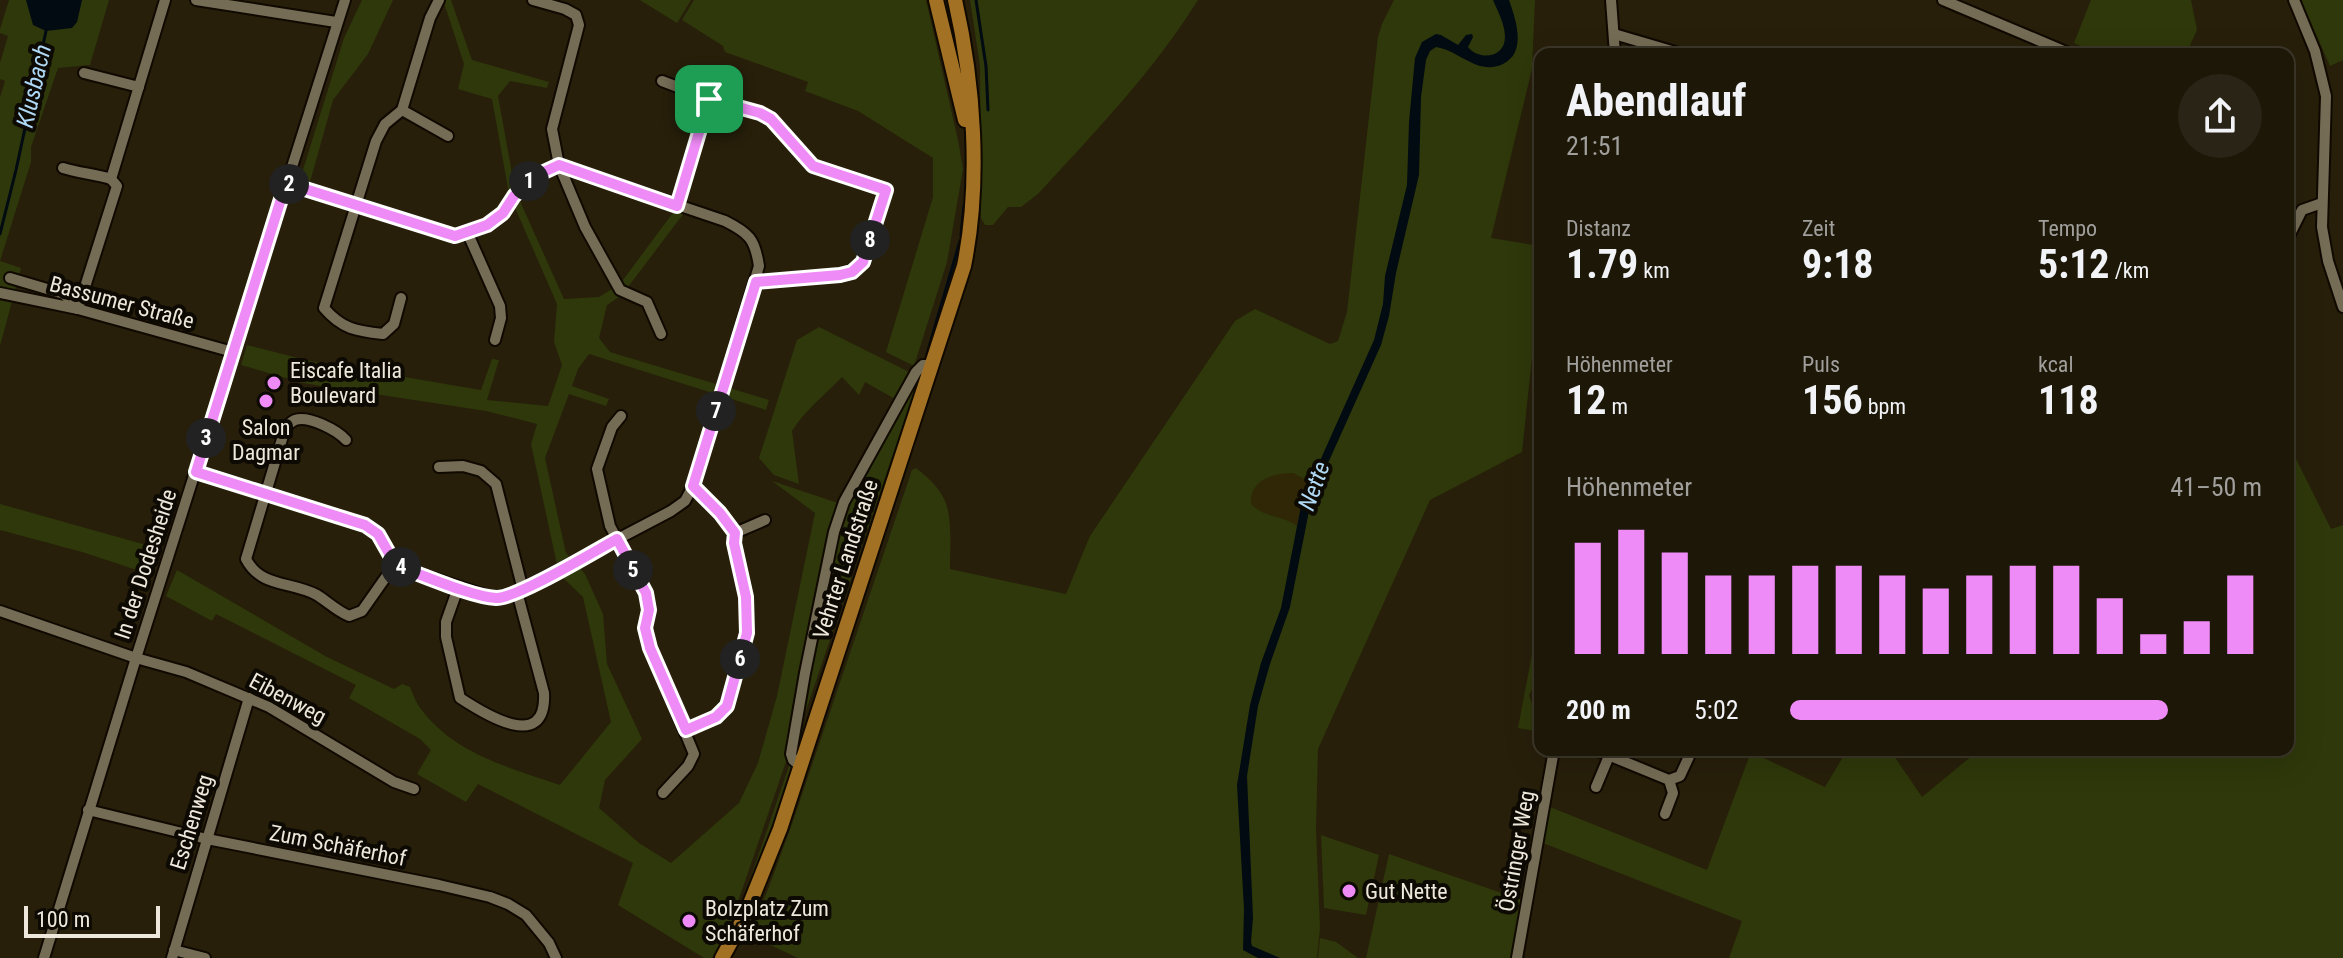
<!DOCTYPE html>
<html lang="de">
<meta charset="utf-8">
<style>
body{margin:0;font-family:"Roboto Condensed",sans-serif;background:#2a2416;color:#f1f3f6;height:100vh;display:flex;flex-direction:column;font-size:30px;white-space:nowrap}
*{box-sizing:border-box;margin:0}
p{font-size:26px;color:#a09f9c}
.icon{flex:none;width:44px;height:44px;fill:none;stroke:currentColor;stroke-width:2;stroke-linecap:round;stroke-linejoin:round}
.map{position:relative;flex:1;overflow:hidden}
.drawer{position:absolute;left:1534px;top:48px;width:760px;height:708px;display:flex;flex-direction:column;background:#1d1708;border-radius:16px;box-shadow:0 8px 32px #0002,0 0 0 2px #3b3629}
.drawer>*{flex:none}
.scale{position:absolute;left:24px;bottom:20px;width:136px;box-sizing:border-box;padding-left:8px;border:4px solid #eee8dc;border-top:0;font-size:22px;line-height:28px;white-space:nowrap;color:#eee8dc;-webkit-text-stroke:6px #0d0903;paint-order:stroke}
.pin{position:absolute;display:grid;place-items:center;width:68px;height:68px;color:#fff;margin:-34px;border-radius:16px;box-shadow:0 4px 12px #0006}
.km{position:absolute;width:40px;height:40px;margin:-20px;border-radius:50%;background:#222;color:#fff;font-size:22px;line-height:40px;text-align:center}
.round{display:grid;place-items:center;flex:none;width:84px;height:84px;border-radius:42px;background:#2a2416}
.overview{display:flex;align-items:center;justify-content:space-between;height:136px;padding:0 32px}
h1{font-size:44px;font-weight:700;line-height:60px}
.figures{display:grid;grid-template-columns:repeat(3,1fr);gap:12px;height:136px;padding:8px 32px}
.figures div{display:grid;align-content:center}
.figures b{font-size:40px;font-weight:700}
.figures small{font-size:22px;font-weight:400}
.figures p{font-size:22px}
.chart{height:224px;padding:16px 32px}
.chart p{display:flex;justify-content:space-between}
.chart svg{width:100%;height:144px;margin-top:8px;stroke:#ef8bf7;stroke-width:6}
ul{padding:0 32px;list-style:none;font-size:26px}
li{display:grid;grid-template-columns:128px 96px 1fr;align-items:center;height:60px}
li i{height:20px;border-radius:10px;background:#ef8bf7}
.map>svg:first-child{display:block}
</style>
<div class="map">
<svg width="2343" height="958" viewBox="0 0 2343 958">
<rect width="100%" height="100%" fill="#271f0a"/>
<g fill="#2e380a">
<polygon points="9,0 109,0 90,65 58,68 31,147 31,162 0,261 21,268 0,346 0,97 5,81 0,79 0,63 8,36 0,33 0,29"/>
<polygon points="362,0 393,0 368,54 333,100 310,182 302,173 344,38"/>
<path d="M443,0H451L472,60L549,82L547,88L510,81L498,96L515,190L564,299L599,297L620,284L675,210L684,213L622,295L607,305L599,338L610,352L769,400L766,410L589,354L578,369L572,386L609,399L606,406L569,394L545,458L566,553L585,574L603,614L607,664L642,739L605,780L599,808L639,843L671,863L739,803L758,763L777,696L815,513L772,481L847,506L919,378L797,737L789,753L730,925L712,958H704L618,905L633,863L478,784L466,802L417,774L431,750L420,739L349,698L356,685L216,614L212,621L166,596L177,570L327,657L394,689L402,684L410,687C413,694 416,703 421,709C454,754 511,768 560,785L611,722L583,597L559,574L531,444L537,424L486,411L303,383L241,365L247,345L310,361L481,390L492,359L499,360L487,400L548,406L562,365L554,342L557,304L509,194L492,99L458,89L464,64Z"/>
<polygon points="640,0 691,0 677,23"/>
<polygon points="694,0 926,0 958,140 963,169 947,262 914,366 886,352 933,197 933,158 858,111 805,91 808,82 725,52 723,46 682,20"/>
<path d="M970,0H1198C1153,72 1095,132 1038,194L1021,207H1008L993,225H985L981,218L980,66Z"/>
<path d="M1394,0H1535L1532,69L1491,238L1540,246V282L1522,452L1430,500L1318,749L1316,828L1320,928L1317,958H798L747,934L767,892L792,824L912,470L916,468C926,476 937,485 943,497C953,514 950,549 950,569L1066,594L1090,536L1235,321L1255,309L1330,344L1338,341L1347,312L1378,37L1382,24Z"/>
<polygon points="2091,0 2191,0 2197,30 2186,54 2099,54 2074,43"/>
<polygon points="2301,0 2343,0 2343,60 2330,66"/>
<path d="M819,327L909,372L895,399L865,382L859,395L842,377C825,395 806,409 792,431L799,484L774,475L759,458L797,340Z"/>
<polygon points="2292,451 2331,529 2343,525 2343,958 1729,958 1742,921 1543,843 1550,807 1707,870 1751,752 1825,787 1847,750 1890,750 1922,797 1979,750 2288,750 2288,452"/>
<polygon points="0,504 157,548 149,574 82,552 0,530"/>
<polygon points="1540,612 1540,675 1529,695 1534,710 1540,715 1540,732 1518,728"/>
<polygon points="790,763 794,771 744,907 746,891"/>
<polygon points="1321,835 1379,855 1366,915 1324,908"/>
<polygon points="1389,854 1522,900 1512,958 1366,958"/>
<polygon points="1320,938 1336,942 1358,958 1318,958"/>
</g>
<path fill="#2f2705" d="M1293,473L1310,482L1302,501L1297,526C1282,515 1264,518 1251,504C1249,480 1273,473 1293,473Z"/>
<g fill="#020a12">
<polygon points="26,0 82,0 77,22 72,28 46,31 33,25"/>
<path d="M1493,0H1509C1516,20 1527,52 1503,64C1495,68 1486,68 1477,65C1463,60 1451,49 1436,47L1430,51L1426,60L1421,97L1419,175L1396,273L1389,316L1381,345L1311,501L1290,607L1270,664L1258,706L1247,776L1253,918L1251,942L1252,946L1280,958H1258L1243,950L1244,909L1237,785L1250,705L1261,663L1281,608L1302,501L1374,340L1383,304L1385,276L1407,185L1409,122L1415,58L1422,42L1436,34L1441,35L1458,45L1466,35L1472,34L1473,37L1468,47C1479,61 1505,58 1505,37C1505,24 1498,12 1493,0Z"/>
</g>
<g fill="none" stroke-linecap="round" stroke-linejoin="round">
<g stroke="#020a12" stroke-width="3">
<polyline points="976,0 986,66 988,110"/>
<polyline points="0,234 16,170 46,31"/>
<polyline points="961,235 964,206"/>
<polyline points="927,354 960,241"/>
</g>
<defs>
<g id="minor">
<polyline points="196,0 336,22"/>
<polyline points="533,0 565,9 576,15 579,25 552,129 559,165 585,227 620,290 647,302 661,334"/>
<polyline points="1611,0 1615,54"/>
<polyline points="1943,0 2071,54"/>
<polyline points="2294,0 2315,51 2326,96 2322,227 2328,261 2343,307"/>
<polyline points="1614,34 1682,54"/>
<polyline points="84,73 139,87"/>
<polyline points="662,81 709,99 760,113 771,119 813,166 886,190 863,262 852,272 840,275 756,282"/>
<polyline points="402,110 448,136"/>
<path d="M63,168C79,173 95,174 111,179"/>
<polyline points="677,206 709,99"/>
<polyline points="468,234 500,306 501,318 495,340"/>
<polyline points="2288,238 2302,210 2322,203"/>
<polyline points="10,278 64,294 78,309 117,186 111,179 165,0"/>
<polyline points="0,293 78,309 233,352"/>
<path d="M401,298L394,324L383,334C356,331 342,329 324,308L376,141L385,124L402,110L430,18L439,0"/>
<polyline points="621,416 612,427 597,469 610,526 646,593 649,610 645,628 650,648 694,754 688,766 663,793"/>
<path d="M346,440C337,430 308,415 295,420C290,422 288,425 285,429L246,559C261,588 291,581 317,595C328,602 337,611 349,616L362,611L395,564"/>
<polyline points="439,467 463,466 481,471 496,484 523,590"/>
<path d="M196,472L365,525L378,534L395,564L402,568L497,599L517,592L671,511L685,501L693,486L759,266C755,239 749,233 725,221L559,165L533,177L514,196L503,213L487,225L455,236L286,183"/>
<polyline points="735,533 765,520"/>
<path d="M458,588L446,622V637L460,698C486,715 547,753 544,693L517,592"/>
<polyline points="0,611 136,658 186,672 269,707 394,782 414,789"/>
<polyline points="686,730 716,717 727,706 747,633 746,597 734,543 735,533 720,513 693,486"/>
<polyline points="1596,750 1669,780 1680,776 1692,750"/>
<polyline points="800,766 793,760 791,754 805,673 834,532 844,502 916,372 923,365 932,365"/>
<polyline points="1596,787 1609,756"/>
<polyline points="88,810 207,839 439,885 490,897 508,904 526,915 549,943 556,958"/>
<polyline points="1665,814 1673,793 1669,780"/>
<polyline points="174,950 205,958"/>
<polyline points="44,958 136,658 345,0"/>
<polyline points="172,958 249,698"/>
<polyline points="1517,958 1554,750"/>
</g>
<g id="major">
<polyline points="936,0 965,120"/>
<path d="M722,958L745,916L780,829L964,266C981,182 974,83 955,0"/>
</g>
</defs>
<use href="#minor" stroke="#100900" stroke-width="14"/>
<use href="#major" stroke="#100900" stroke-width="18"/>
<use href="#minor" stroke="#756c55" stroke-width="10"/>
<use href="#major" stroke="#a27124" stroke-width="14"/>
</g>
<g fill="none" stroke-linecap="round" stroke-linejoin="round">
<defs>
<path id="route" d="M709,99L760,113L771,119L813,166L886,190L863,262L852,272L840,275L756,282L693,486L720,513L735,533L734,543L746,597L747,633L727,706L716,717L686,730L650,648L645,628L649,610L646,593L617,539C595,551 516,599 496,598C473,597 425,576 402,568L395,564L378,534L365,525L196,472L286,183L455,236L487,225L503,213L514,196L533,177L559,165L677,206Z"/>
</defs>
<use href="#route" stroke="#fff" stroke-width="16"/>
<use href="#route" stroke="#ef8bf7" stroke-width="10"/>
</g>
<g fill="#ef8bf7" stroke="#0d0903" stroke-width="3">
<circle cx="274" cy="383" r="8"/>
<circle cx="266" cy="401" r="8"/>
<circle cx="1349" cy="891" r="8"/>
<circle cx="689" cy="921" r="8"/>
</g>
<g text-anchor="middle" stroke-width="8" stroke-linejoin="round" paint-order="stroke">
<g font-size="22" fill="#eee8dc" stroke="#0d0903">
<text transform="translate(122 302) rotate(15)" y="8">Bassumer Straße</text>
<text transform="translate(845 559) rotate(-72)" y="8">Vehrter Landstraße</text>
<text transform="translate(145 564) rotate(-72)" y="8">In der Dodesheide</text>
<text transform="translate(288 698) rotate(28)" y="8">Eibenweg</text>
<text transform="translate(191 822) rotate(-73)" y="8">Eschenweg</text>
<text transform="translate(338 845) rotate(11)" y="8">Zum Schäferhof</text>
<text transform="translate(1516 851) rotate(-80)" y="8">Östringer Weg</text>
</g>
<g font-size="22" fill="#eee8dc" stroke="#0d0903" text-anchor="start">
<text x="290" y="378">Eiscafe Italia<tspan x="290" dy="25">Boulevard</tspan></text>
<text x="266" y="435" text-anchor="middle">Salon<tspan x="266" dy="25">Dagmar</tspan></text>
<text x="1365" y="899">Gut Nette</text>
<text x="705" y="916">Bolzplatz Zum<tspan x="705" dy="25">Schäferhof</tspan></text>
</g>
<g font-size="24" font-style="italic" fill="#afd8f5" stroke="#0d0903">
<text transform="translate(34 86) rotate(-77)" y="8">Klusbach</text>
<text transform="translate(1314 486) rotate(-70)" y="8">Nette</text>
</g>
</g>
</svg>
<div class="scale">100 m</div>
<div class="pin" style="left:709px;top:99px;background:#1e9e55"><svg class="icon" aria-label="arrive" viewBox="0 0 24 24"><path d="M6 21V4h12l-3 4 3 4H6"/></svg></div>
<b class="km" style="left:529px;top:181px">1</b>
<b class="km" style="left:289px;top:184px">2</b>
<b class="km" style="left:206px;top:438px">3</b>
<b class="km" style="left:401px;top:567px">4</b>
<b class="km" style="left:633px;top:570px">5</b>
<b class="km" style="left:740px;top:659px">6</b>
<b class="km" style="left:716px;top:411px">7</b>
<b class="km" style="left:870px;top:240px">8</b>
<section class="drawer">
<div class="overview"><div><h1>Abendlauf</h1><p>21:51</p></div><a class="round"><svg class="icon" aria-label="share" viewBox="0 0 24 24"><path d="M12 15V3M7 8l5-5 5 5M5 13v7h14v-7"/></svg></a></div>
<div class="figures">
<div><p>Distanz</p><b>1.79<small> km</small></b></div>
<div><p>Zeit</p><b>9:18</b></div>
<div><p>Tempo</p><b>5:12<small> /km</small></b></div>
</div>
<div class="figures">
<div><p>Höhenmeter</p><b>12<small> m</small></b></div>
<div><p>Puls</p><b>156<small> bpm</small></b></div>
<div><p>kcal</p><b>118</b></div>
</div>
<div class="chart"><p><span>Höhenmeter</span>41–50 m</p>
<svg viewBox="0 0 160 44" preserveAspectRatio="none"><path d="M5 44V10M15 44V6M25 44V13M35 44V20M45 44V20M55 44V17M65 44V17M75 44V20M85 44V24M95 44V20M105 44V17M115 44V17M125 44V27M135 44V38M145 44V34M155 44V20"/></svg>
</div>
<ul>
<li><b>200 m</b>5:02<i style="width:80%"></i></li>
</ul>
</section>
</div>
